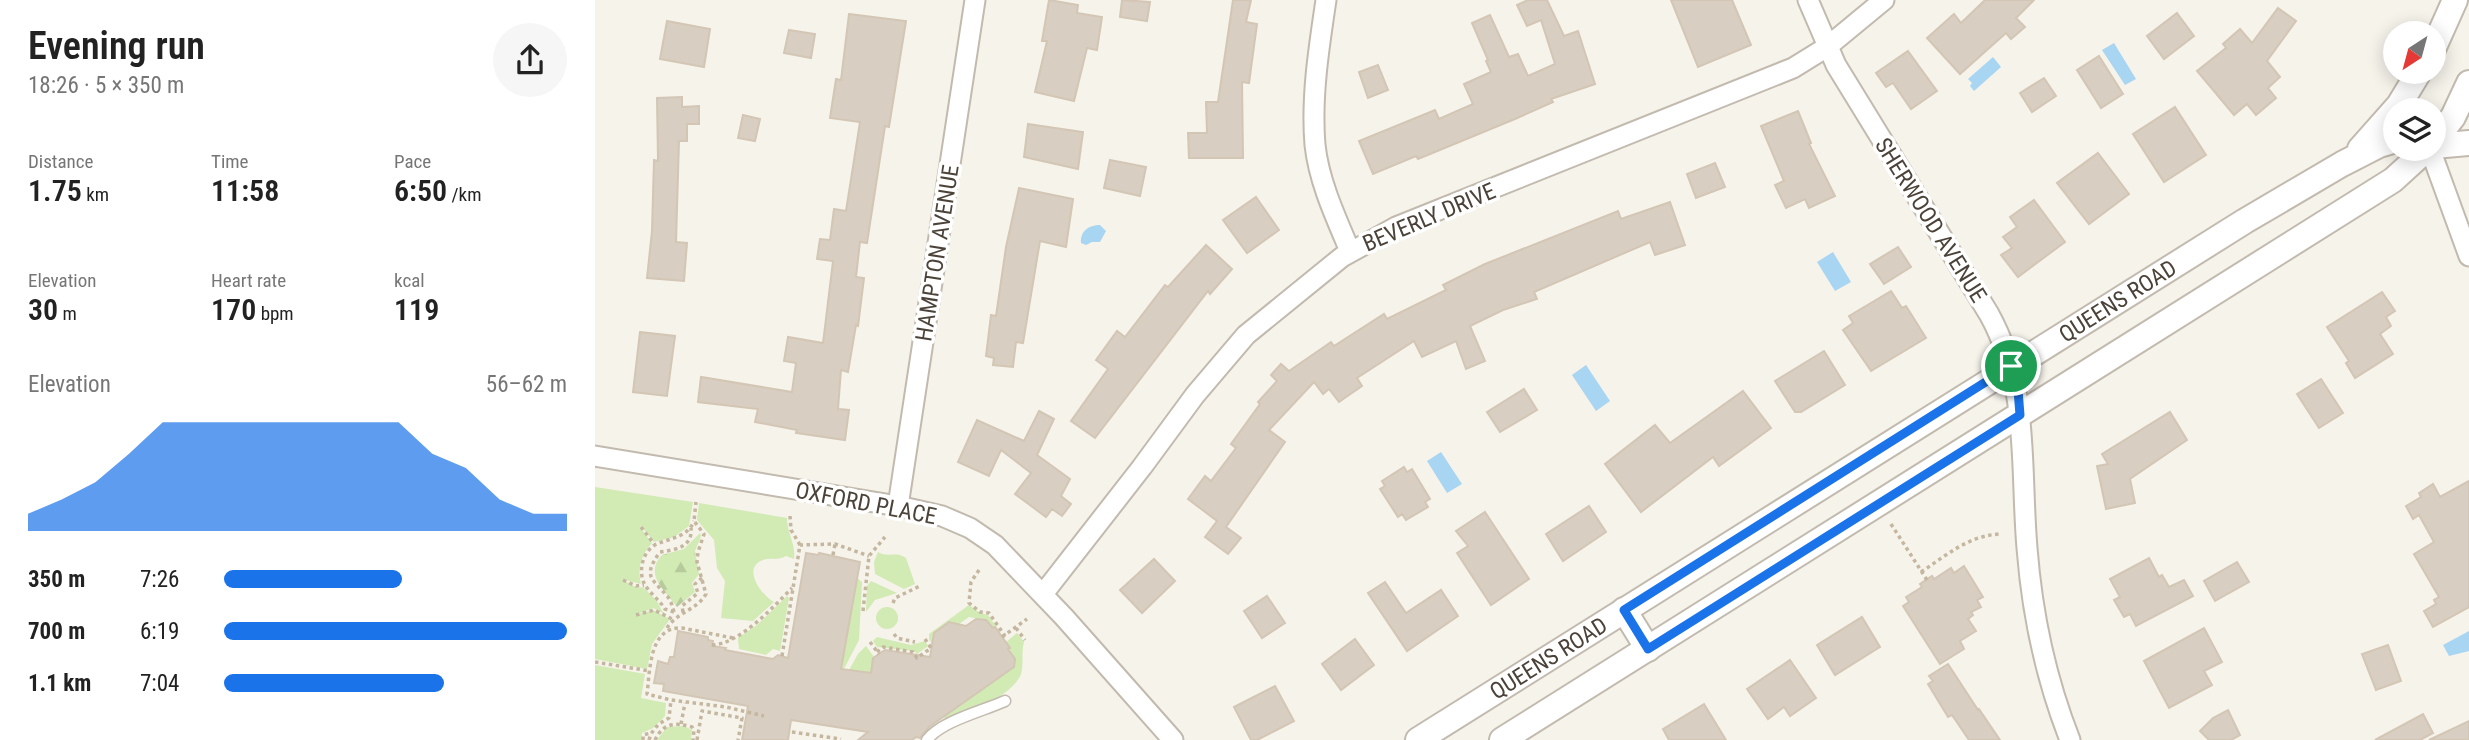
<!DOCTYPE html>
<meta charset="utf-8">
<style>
body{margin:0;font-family:"Roboto Condensed",sans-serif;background:#f6f6f6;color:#222;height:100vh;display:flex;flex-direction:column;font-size:26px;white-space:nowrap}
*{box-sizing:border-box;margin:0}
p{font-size:23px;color:#767676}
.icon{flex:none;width:38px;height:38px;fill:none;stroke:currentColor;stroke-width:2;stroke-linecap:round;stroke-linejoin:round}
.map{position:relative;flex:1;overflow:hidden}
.panel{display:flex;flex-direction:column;background:#fff;width:595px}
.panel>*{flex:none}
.needle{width:46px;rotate:216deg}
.tools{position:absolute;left:1788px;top:21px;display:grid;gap:14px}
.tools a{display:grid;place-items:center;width:63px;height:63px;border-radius:50%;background:#fff;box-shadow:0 4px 18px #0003;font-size:35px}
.pin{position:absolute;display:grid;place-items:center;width:60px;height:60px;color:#fff;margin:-30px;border:4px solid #fff;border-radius:50%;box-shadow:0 2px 7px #0007}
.round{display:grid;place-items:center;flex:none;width:74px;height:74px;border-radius:37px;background:#f6f6f6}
.headline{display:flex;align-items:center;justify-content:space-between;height:119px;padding:0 28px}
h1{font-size:38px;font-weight:600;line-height:52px}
.metrics{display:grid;grid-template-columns:repeat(3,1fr);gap:10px;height:119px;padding:7px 28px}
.metrics div{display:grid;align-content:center}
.metrics b{font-size:30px;font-weight:600}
.metrics small{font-size:19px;font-weight:400}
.metrics p{font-size:19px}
.chart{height:196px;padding:14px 28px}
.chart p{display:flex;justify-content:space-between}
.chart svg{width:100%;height:126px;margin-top:7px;fill:#1a73e8;opacity:.7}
ul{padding:0 28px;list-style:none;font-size:23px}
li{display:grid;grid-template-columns:112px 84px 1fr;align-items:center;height:52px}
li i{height:18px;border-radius:9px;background:#1a73e8}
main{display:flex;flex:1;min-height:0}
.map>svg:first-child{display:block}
</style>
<main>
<section class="panel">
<div class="headline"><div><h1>Evening run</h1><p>18:26 · 5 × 350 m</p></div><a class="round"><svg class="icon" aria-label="share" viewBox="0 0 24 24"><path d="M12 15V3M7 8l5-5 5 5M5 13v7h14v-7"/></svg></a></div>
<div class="metrics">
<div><p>Distance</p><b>1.75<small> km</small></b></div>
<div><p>Time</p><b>11:58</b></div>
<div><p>Pace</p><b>6:50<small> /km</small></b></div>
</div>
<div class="metrics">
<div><p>Elevation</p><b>30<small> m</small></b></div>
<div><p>Heart rate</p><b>170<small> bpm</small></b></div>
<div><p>kcal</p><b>119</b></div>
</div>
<div class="chart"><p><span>Elevation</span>56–62 m</p>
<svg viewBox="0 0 160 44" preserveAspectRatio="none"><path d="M0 44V38L10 33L20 27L30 17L40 6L50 6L60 6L70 6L80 6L90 6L100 6L110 6L120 17L130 22L140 33L150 38L160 38V44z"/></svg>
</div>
<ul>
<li><b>350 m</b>7:26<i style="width:52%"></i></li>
<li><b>700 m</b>6:19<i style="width:100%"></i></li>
<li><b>1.1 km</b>7:04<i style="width:64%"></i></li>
</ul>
</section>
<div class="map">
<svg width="1874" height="740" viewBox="0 0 1874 740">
<defs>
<pattern id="forest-firs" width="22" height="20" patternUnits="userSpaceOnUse" patternTransform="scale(1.75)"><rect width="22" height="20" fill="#d2eab4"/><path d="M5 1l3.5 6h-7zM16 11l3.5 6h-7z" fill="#b6ca9c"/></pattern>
</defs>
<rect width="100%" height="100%" fill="#f6f3eb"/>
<g fill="#d2eab4">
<path d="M0,487L98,502L94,526L79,537L59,542L46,526L45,527L57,543C46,555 42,568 46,584L27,579L42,588L48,587L62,601L67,611L72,615L58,608L40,615L58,610L75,619L57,644L52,669L0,659Z"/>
<path d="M104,503L192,518C192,533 201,544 199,559L191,556C183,561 177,557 168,560C146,568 167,596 179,602L158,621L126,618L130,581L122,568L119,540L102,520Z"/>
<path d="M283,552C293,558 301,551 311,558L320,584L309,589L280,574L279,562Z"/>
<polygon points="262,578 267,582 264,640 249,669 246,669"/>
<polygon points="276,581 302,593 280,600 271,612 272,586"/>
<polygon points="192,596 194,598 185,651 178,649 171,655 144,649 143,638 162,625"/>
<polygon points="374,605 385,613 393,615 405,632 404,633 391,620 374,617 364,624 354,622 339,633 337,644 334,639 334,634"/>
<circle cx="292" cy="618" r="11"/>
<path d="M422,633L429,642C426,652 429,664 426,674C418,696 371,714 351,720L347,714L358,711L419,667L420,659L411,642Z"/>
<polygon points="282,637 316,645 330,641 333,646 322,654 319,651 282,647 278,641"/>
<polygon points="271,646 279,657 274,689 254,670 263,654"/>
<polygon points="0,665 50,674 46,698 71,703 70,716 58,728 47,733 46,740 0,740"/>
<polygon points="89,726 97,730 96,740 62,740 72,727"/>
</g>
<path fill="url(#forest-firs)" d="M105,533L106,536L100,551L104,574L97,583L100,592L82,607C71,591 48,575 67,555L89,549Z"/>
<g fill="#a8d5f2">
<polygon points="1519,43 1541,79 1530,85 1507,50"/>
<polygon points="1398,57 1406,67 1379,91 1375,86 1377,83 1373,79"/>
<path d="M505,225L511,231L505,242H497L491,245L486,243C485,231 494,225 505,225Z"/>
<polygon points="1238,252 1256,282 1240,291 1222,262"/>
<polygon points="991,365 1015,401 1001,411 977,375"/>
<polygon points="846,452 867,484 852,493 832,461"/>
<polygon points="1874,631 1874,651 1854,656 1848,645"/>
</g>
<g fill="#d8cec1" stroke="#d3c6b4" stroke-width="2">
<polygon points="454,0 483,5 482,13 507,17 502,50 492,48 479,101 440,92 452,41 447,41"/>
<polygon points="527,0 555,2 552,21 525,17"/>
<polygon points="638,0 656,0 651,22 662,24 654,83 647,82 648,158 594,158 593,133 612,133 611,102 623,102"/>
<polygon points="933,0 952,0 969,36 983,31 1000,84 956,99 958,102 920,119 823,159 821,156 778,174 764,141 840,110 844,119 878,104 869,84 896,72 891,61 893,60 877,23 895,15 914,57 923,54 933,76 960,64 946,20 932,26 922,5"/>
<polygon points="1076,0 1137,0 1156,45 1103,67"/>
<polygon points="1390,0 1439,0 1421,18 1430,27 1416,39 1411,33 1365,74 1332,38 1359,14 1366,23"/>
<polygon points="1683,8 1701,21 1672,61 1685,77 1673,88 1681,98 1661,115 1652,104 1639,115 1602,71 1631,48 1628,44 1645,29 1657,43"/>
<polygon points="1582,13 1599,36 1569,59 1552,36"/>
<polygon points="254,14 311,21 294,127 290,126 272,243 265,242 261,277 269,278 263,326 261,325 253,372 246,370 243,409 254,410 250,440 201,433 202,430 160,422 163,409 103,402 106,377 197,392 201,363 189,361 193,337 228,343 238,261 222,259 225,239 235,240 239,209 251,211 265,122 235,118 241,79 246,80"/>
<polygon points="72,21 115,29 109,67 65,59"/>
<polygon points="194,30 220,34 216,58 189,53"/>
<polygon points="1313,51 1342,91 1316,109 1298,83 1291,87 1281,73"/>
<polygon points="1504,56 1528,94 1506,108 1482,70"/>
<polygon points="783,65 793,90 773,98 764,72"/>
<polygon points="1449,78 1461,96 1437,112 1425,93"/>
<polygon points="87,97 87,107 104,106 104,124 92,124 92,141 84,141 81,242 92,243 89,281 52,278 57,231 59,160 63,161 62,98"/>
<polygon points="1580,107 1611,155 1569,182 1538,134"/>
<polygon points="1203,111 1216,143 1214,144 1240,196 1214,208 1210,199 1191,208 1180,185 1189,181 1166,126"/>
<polygon points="148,115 165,119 160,141 143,138"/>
<polygon points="433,124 488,132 483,169 429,157"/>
<polygon points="1503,153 1534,194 1494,224 1462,183"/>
<polygon points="515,160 551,167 545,196 509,188"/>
<polygon points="1120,163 1130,187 1101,198 1092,174"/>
<polygon points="424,188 478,199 471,247 445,241 428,343 421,342 418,367 398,365 399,358 391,356 396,315 401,316 411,247"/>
<polygon points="661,197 684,230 652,253 628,220"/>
<polygon points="1439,200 1470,242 1423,277 1406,255 1417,248 1408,237 1422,227 1415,217"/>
<polygon points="1075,202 1090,245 1060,255 1055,242 939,292 942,299 908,310 875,326 890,361 871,369 861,341 827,357 819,341 762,378 767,386 744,402 734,389 728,394 719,382 674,430 690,442 631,527 646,538 633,554 610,537 622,521 593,499 610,476 616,481 641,448 636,444 665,404 663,402 682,381 676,375 686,364 694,371 736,342 739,346 789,314 792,319 851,290 848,285 890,264 1023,211 1026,219"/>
<polygon points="611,245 637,269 615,294 613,291 500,438 476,421 513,369 501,360 522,331 530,337 570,285 573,287"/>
<polygon points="1303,247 1316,267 1289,284 1275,264"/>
<polygon points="1296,291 1307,308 1311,306 1331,338 1276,371 1248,330 1258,323 1254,316"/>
<polygon points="1787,292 1800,311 1791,317 1796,326 1785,334 1798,354 1760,378 1751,363 1754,361 1732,327"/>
<polygon points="45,332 80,336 72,396 38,392"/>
<polygon points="1229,351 1250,385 1206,412 1200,412 1180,381"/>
<polygon points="1726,379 1748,413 1724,428 1702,394"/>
<polygon points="929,389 942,410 905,432 892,412"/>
<polygon points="1148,391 1176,428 1124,466 1118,457 1046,512 1010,464 1060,425 1075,443"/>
<polygon points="444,411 459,419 442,455 475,479 466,496 476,504 467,516 457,509 451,517 420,494 436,473 406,450 394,476 363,462 382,420 429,441"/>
<polygon points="1575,412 1592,440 1535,479 1540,503 1511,509 1502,466 1513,464 1507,454"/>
<polygon points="809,467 812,472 817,469 835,499 830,502 833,507 811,520 807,514 803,517 785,489 790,486 787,481"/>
<polygon points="1874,481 1874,607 1838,627 1829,611 1841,604 1839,600 1844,597 1819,554 1839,542 1824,515 1818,519 1811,506 1826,497 1824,493 1838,484 1845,497"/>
<polygon points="994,506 1011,532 968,561 951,534"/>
<polygon points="890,512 934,579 896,605 862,553 873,546 861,531"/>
<polygon points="211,553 223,555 224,553 265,562 246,669 276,673 278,658 290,650 335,657 339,633 354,622 371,626 381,619 391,620 398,628 400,627 415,648 413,649 420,659 419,667 334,727 325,738 321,737 317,740 263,740 273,732 196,720 193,740 147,740 153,706 68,691 69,684 59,683 63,661 73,664 75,657 79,657 83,631 113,637 113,640 118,641 117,646 131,648 130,650 178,659 183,655 193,658"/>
<polygon points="1554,558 1564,577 1567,575 1574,587 1589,580 1598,596 1541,626 1535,614 1529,617 1519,600 1525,597 1515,579"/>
<polygon points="559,559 580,581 547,613 525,590"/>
<polygon points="1642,562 1654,582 1620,601 1609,581"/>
<polygon points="1369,566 1388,597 1382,600 1386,607 1376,612 1378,615 1373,619 1381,631 1365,641 1369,649 1345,664 1308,606 1314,602 1311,597 1327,587 1325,584 1337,576 1339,579 1356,568 1359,573"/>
<polygon points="790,582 811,613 846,590 863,616 812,651 773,593"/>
<polygon points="672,596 690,623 667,638 649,611"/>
<polygon points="1267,617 1285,647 1240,675 1222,645"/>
<polygon points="1609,628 1627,662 1609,671 1617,685 1574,708 1549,661"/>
<polygon points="760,639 779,665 746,690 727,664"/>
<polygon points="1793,645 1806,681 1781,690 1767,654"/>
<polygon points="1195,660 1221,698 1195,716 1189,707 1173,719 1152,689"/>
<polygon points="1353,664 1383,710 1384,709 1405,740 1374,740 1357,715 1353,717 1333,684 1338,681 1334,676"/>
<polygon points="680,686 699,721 662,740 656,740 639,707"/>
<polygon points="1109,704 1131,740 1074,740 1068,729"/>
<polygon points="1633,710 1645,735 1636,740 1614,740 1605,731 1618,718"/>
<polygon points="1828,714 1838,733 1825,740 1780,740"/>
<polygon points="1874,721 1874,740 1834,740"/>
</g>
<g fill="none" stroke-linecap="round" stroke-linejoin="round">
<defs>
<path id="service" d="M332,740C346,721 388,711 410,701"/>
<g id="minor">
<path d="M731,0C724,47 716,97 720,145C724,182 741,218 755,251"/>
<path d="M1213,0L1241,65L1394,314C1435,388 1425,466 1432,548C1437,613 1451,679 1475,740"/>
<polyline points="1835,149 1874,256"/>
<polyline points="0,456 303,506 347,516 375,528 400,545 469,617 578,740"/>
<polyline points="303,506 380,0"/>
<polyline points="448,594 547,467 600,395 651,335 747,257 801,227 1198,68 1232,47 1289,0"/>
</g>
<g id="tertiary">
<polyline points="1839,47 1860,0"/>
<polyline points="1839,141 1858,117 1874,83"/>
<polyline points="1839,146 1874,143"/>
<polyline points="1765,149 1804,105 1824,72"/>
<polyline points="1029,610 1053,649"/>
<path id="s1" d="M823,740L1650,221L1747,164L1784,145L1801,140"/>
<polyline points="907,740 1798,180 1832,149"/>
</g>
</defs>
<use href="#service" stroke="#c2baae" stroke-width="13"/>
<use href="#minor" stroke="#c2baae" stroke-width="23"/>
<use href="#tertiary" stroke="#c2baae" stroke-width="28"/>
<g stroke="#c4b69f" stroke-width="3.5" stroke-dasharray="3.5 3.5" stroke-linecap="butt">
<polyline points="195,516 196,530 205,545"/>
<polyline points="1296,524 1332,580"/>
<polyline points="46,527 60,545"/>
<polyline points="238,555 240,544"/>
<polyline points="384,570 376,582 374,603 385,612 394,613 410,636"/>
<path d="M1326,572C1352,555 1374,535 1406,534"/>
<polyline points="28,580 41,586 49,585"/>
<polyline points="298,603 300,598 325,586"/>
<polyline points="268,611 274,556 290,537"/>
<path d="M79,612L70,609C64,599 53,592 49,583C43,570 48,550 62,544C76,538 93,537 99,521"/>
<path d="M79,612C77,606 76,600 72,596C57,578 47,577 65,552C80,550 98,547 96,528"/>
<polyline points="88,612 87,606 103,593 100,584 107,578"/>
<polyline points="41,615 59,610 79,620"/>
<path d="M72,628C82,612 102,610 111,594L102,562L103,552L109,534L99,521L101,502"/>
<polyline points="421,628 430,640"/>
<polyline points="299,634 302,638 320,642"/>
<polyline points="407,637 432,619"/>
<path d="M138,638L87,628C54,626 55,671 52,694L76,700L131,707L169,716"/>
<polyline points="275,642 284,654"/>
<path d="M117,645C145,644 178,607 197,588"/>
<polyline points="282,652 288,647 318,652 322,658 336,648 328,636"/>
<polyline points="187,656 205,545 240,544 274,556"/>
<polyline points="0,662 55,671"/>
<polyline points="86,724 90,703"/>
<polyline points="197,732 246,739"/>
<polyline points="48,740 48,735 56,733"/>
<path d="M54,740C57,729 64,723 74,718L76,700"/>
<path d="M60,740C68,723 80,722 97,727L99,730L98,740"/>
<polyline points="102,740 107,711 147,718 143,740"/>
</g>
<use href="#service" stroke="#fff" stroke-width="10"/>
<use href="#minor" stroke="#fff" stroke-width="19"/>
<use href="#tertiary" stroke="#fff" stroke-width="24"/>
</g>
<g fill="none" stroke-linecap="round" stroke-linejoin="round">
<defs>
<polygon id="route" points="1416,366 1423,390 1425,415 1053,649 1029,610"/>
</defs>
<use href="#route" stroke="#fff" stroke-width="14"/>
<use href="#route" stroke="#1a73e8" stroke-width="9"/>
</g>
<g text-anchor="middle" stroke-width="7" stroke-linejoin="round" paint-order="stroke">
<g font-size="23" fill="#4b4339" stroke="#fff">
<text transform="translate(834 217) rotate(-23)" y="8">BEVERLY DRIVE</text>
<text transform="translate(1336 220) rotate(58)" y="8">SHERWOOD AVENUE</text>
<text transform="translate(342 253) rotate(-81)" y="8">HAMPTON AVENUE</text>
<text dy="8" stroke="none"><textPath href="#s1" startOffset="826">QUEENS ROAD</textPath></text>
<text transform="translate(271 503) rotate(11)" y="8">OXFORD PLACE</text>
<text dy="8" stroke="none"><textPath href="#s1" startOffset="154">QUEENS ROAD</textPath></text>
</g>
</g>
</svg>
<div class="tools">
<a><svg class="needle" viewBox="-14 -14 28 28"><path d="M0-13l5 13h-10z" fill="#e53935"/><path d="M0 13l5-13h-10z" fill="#767676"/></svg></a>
<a><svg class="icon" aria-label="layers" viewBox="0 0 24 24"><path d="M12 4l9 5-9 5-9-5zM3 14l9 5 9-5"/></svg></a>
</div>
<div class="pin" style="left:1416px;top:366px;background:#1e9e55"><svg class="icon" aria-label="arrive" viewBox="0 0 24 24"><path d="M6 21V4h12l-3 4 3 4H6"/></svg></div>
</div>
</main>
